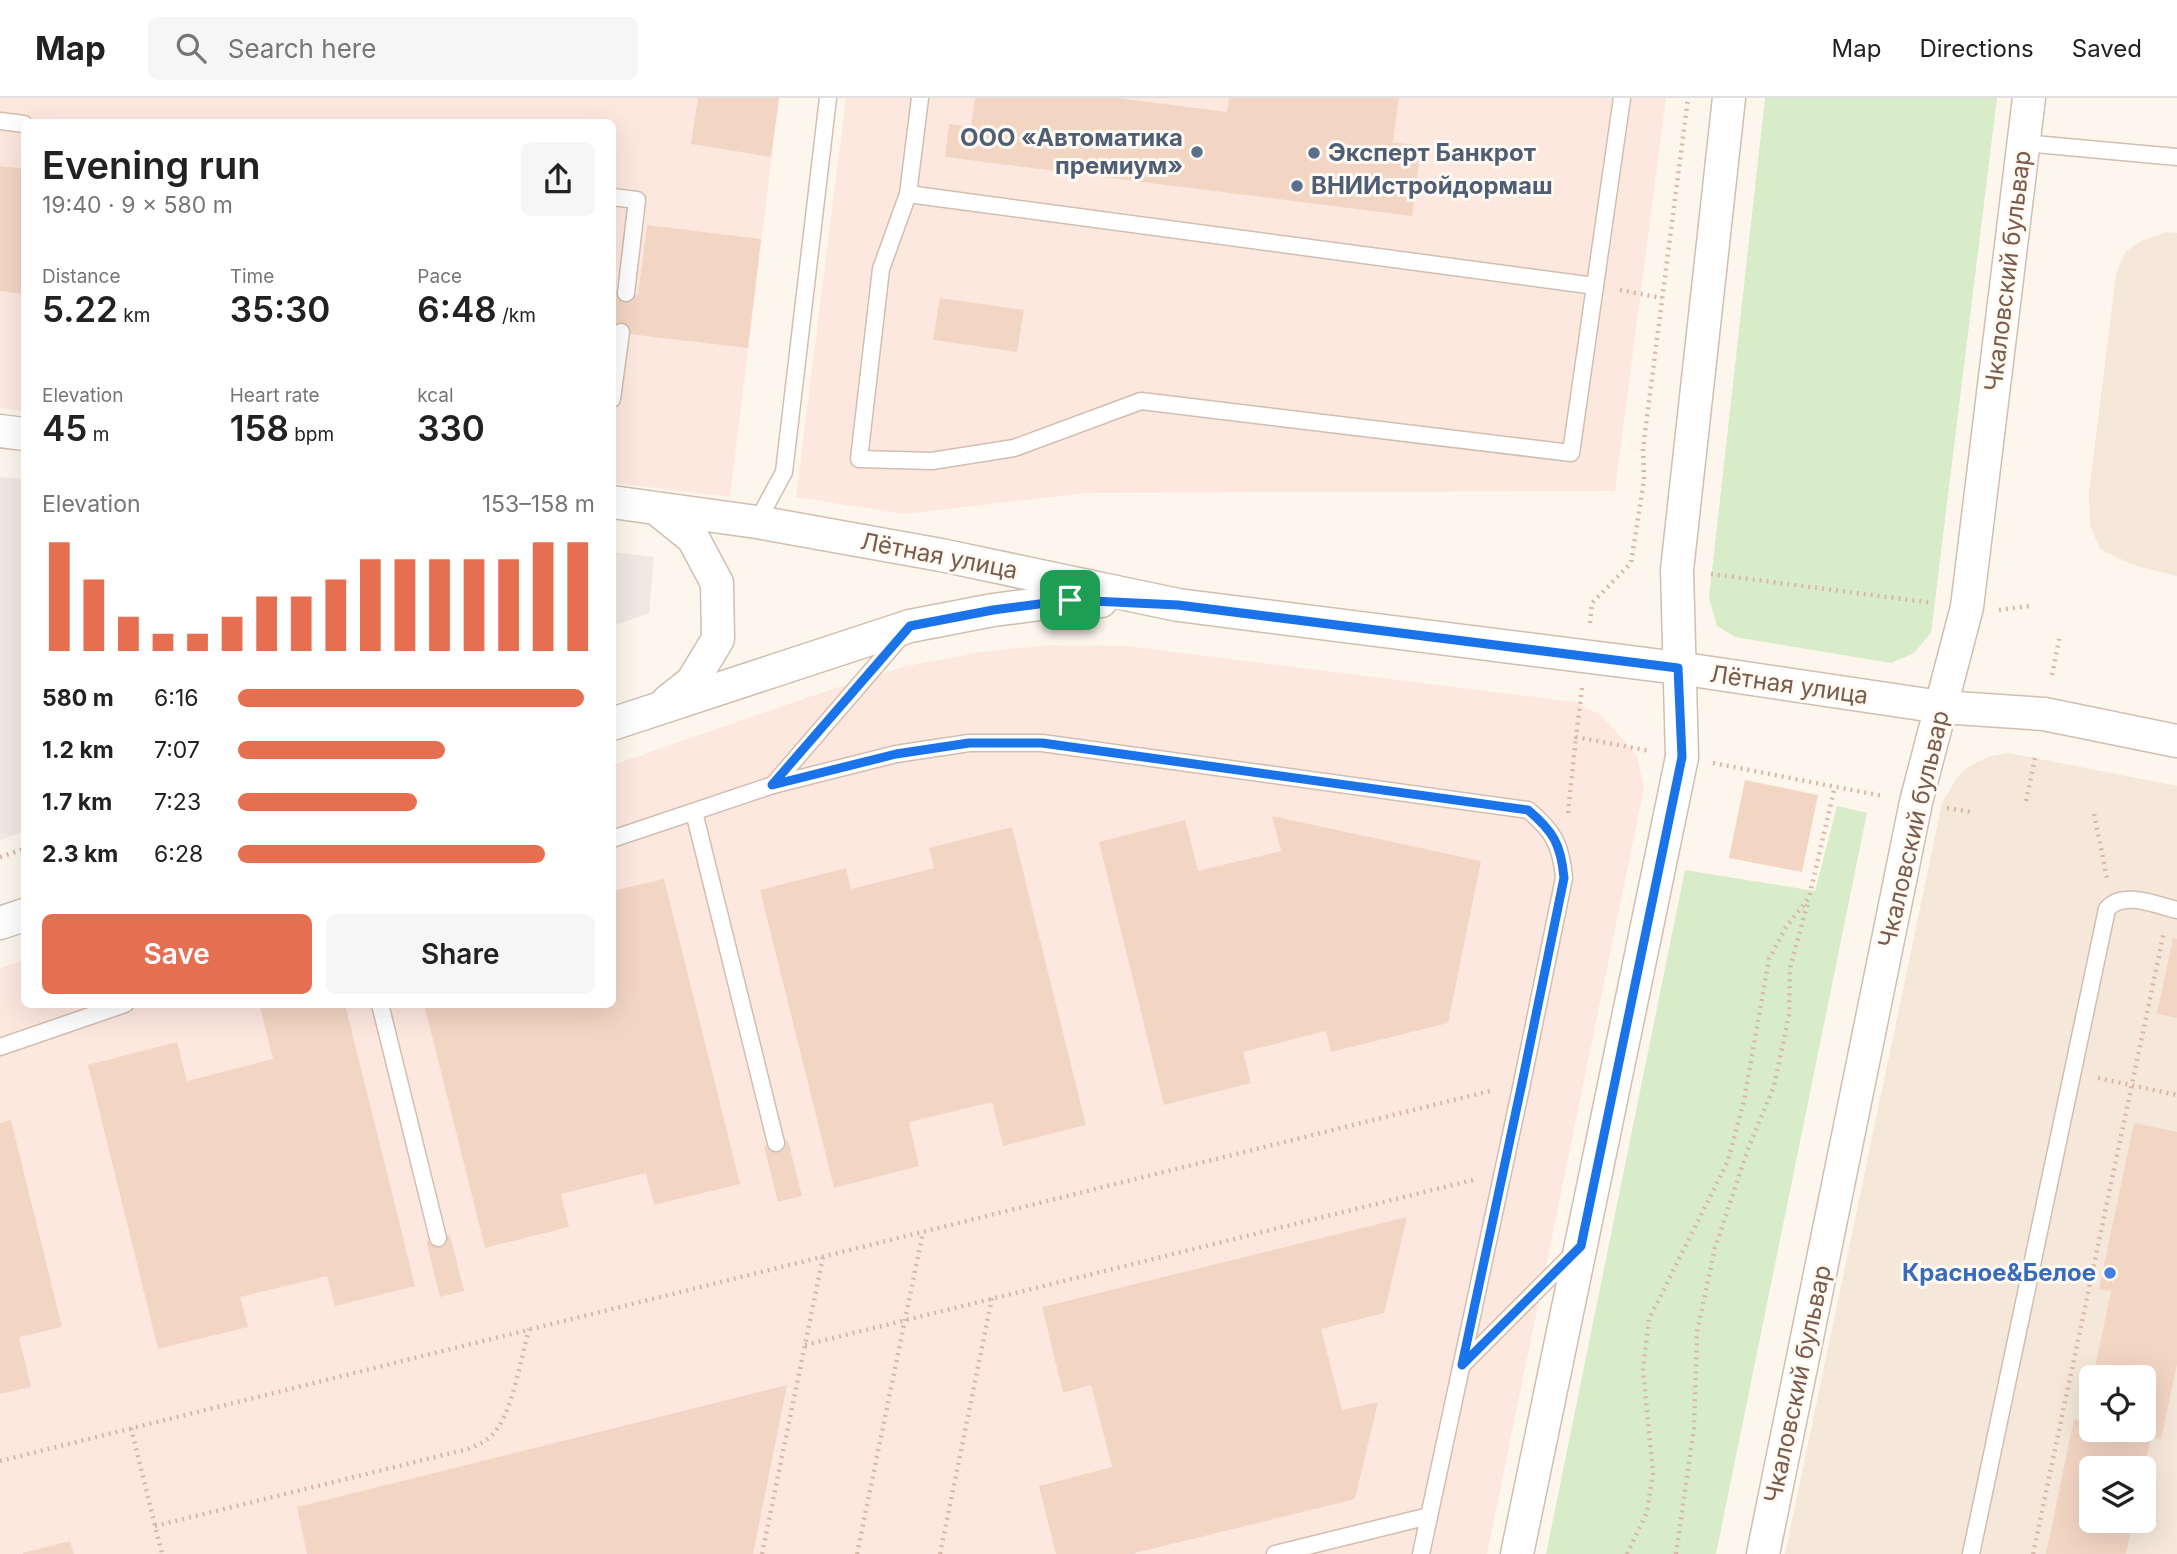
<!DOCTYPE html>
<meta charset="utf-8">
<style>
body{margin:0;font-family:Inter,sans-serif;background:#f6f6f6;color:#222;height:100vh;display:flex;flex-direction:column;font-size:26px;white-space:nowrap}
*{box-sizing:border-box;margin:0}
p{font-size:23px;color:#767676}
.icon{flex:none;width:38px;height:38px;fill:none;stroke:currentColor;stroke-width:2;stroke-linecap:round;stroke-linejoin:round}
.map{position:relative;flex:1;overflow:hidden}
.side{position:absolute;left:21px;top:21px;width:595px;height:889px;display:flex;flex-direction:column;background:#fff;border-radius:10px;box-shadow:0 7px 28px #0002}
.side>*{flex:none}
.fabs{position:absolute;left:2079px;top:1267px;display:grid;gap:14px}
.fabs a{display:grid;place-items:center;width:77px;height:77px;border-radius:10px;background:#fff;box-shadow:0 7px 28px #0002;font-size:35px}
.pin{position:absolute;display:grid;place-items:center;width:60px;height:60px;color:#fff;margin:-30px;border-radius:14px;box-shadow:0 4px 10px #0006}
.round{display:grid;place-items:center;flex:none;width:74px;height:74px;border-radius:10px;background:#f6f6f6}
.overview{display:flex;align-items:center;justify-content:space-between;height:119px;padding:0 21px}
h1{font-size:38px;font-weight:600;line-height:52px}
.figures{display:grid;grid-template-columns:repeat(3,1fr);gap:10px;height:119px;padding:7px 21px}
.figures div{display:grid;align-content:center}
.figures b{font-size:35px;font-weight:600}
.figures small{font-size:19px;font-weight:400}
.figures p{font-size:19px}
.chart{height:196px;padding:14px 21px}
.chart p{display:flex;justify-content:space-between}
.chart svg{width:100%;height:126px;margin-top:7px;stroke:#e76f51;stroke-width:6}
.cta{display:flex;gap:14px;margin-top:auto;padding:14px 21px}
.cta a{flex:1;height:80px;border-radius:10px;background:#e76f51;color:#fff;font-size:28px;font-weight:600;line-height:80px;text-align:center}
.cta a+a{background:#f6f6f6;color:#222}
ul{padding:0 21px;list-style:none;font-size:23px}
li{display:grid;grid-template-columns:112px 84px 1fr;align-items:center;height:52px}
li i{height:18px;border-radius:9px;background:#e76f51}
header{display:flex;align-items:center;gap:42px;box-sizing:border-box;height:98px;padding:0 35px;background:#fff;border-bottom:2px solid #e0e0e0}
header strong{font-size:33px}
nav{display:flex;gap:38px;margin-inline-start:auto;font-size:24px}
.search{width:490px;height:63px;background:#f6f6f6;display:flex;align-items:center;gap:18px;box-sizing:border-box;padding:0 24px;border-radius:10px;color:#767676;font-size:26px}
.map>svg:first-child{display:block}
</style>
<header>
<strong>Map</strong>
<div class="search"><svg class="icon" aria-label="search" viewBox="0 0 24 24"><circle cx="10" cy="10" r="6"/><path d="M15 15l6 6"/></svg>Search here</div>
<nav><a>Map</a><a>Directions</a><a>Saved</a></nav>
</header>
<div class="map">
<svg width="2177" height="1456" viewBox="0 0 2177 1456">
<rect width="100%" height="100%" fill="#fdf6ec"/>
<g fill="#f5e8da" fill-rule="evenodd">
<polygon points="2166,134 2177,135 2177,478 2133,467 2100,451 2090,427 2089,394 2116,176 2125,154 2141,143"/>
<path d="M2009,655L2177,688V1456H1785L1942,705L1956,681L1968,669L1990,658ZM2091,1279H2144V1332H2091ZM2091,1370H2144V1423H2091Z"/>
</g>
<g fill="#fde8e0">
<polygon points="0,0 779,0 730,399 613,385 612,24 24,24 24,313 0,310"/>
<polygon points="846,0 1666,0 1615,393 1086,395 904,416 796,399"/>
<polygon points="1051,547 1126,548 1575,604 1602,618 1637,658 1644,690 1487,1456 0,1456 0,870 24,862 24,906 612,906 613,667 809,599 902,569 981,554"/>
</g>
<g fill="#efe9e4">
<polygon points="0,379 24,382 24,733 0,742"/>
<polygon points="613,454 654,459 649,515 613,528"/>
</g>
<g fill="#d8ecc9">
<polygon points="1765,0 1997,0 1931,535 1914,555 1891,565 1735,539 1717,528 1709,500"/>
<polygon points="1837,708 1867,715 1716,1456 1546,1456 1685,772 1815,793"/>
</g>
<g fill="#f3d5c3">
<polygon points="698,0 779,0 771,59 691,46"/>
<polygon points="975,0 1118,0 1227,14 1229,0 1399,0 1393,44 1421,48 1412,118 945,59 949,26 971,29"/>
<polygon points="0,68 24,71 24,196 0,193"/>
<polygon points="647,127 761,141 748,250 612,234 612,194 638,197"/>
<polygon points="612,143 616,143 614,160 612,160"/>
<polygon points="940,200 1024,212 1017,254 933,242"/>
<polygon points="1745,682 1818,697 1802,774 1729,760"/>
<polygon points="1272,718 1481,763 1448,925 1331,954 1326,933 1243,954 1251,985 1164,1007 1099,744 1185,722 1198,773 1281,753"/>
<polygon points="1012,729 1086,1027 1003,1048 992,1004 909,1024 919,1068 834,1090 760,792 846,770 851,791 934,770 929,750"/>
<polygon points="664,781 740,1086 654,1107 646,1075 561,1096 569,1129 485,1150 424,906 612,906 612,793"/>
<polygon points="2173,840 2177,841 2177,920 2157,916"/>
<polygon points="273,906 345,906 415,1188 335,1208 327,1178 240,1199 248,1229 158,1251 88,967 177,944 187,983 273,961 260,909"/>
<polygon points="11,1022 62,1229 19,1239 31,1289 0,1296 0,1025"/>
<polygon points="2134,1025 2177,1034 2177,1266 2161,1341 2151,1339 2144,1370 2091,1370 2091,1423 2133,1423 2126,1456 2046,1456 2074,1321 2084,1324 2090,1295 2091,1332 2144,1332 2144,1279 2093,1279 2111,1193 2099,1191"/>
<polygon points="788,1042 802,1098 778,1104 764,1048"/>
<polygon points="1407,1119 1384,1215 1321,1231 1342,1312 1378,1304 1355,1401 1131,1456 1056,1456 1039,1388 1112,1369 1091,1287 1063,1295 1042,1209"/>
<polygon points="450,1137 464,1193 440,1199 426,1143"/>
<polygon points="787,1287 753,1456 307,1456 297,1409"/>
<polygon points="70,1443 74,1456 23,1456 23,1455"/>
</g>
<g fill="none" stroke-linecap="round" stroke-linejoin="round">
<defs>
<g id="service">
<polyline points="920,0 908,96 881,171 859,361 932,363 1014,350 1141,303 1571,355 1622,0"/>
<polyline points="0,23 24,26"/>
<polyline points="2023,45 2177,59"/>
<polyline points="908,96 1595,188"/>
<polyline points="612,99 637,102 626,195"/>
<polyline points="612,301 621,234"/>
<polyline points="757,424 784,374 828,0"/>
<path d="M773,687L896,656L969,645H1042L1528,712C1553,733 1561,746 1564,780L1522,985L1421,1456"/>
<polyline points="694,714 776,1045"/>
<polyline points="612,741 773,687 904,535"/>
<polyline points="380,906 438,1140"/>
<polyline points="0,949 125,906"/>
<polyline points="1462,1267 1574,1155"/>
<polyline points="1275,1456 1429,1418"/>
<path d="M1971,1456L2107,811C2123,792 2156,807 2177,812"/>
</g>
<g id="minor">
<polyline points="0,333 24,336"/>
<polyline points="612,404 757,424 941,457 1178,507 1678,570 1941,609 2044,616 2177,643"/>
<polyline points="657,411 693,440 717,485 718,541 692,584 668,603"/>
<polyline points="612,626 910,528 993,512 1070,502 1101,503"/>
<polyline points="0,825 24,817"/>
<polyline points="1517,1456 1682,659 1677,472 1729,0"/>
<polyline points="1763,1456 1916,704 1967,509 2029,0"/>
</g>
</defs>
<use href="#service" stroke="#d1beb0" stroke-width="19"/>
<use href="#minor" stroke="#d1beb0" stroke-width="35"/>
<g stroke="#d9b8a5" stroke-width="4.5" stroke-dasharray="2 5" stroke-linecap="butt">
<polyline points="1620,192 1662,200"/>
<polyline points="1711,476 1933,505"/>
<polyline points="1999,512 2029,508"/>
<polyline points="1590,525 1592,505 1631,465 1644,382 1643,350 1688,0"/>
<polyline points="2052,577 2060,537"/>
<polyline points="1582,590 1576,639 1650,653"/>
<polyline points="1713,665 1883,698"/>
<polyline points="2026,703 2035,660"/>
<polyline points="1947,710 1971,714"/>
<polyline points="1568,715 1576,639"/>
<polyline points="2094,716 2107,780"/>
<polyline points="0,759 24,751"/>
<polyline points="2098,980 2177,997"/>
<polyline points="805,1247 1477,1081"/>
<polyline points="131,1330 162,1456"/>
<polyline points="0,1363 1494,992"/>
<path d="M155,1428L468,1351C477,1347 485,1344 492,1337C512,1318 521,1259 529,1231"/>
<polyline points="762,1456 823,1159"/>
<polyline points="857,1456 923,1134"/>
<polyline points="940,1456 992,1200"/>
<polyline points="1627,1456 1647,1414 1653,1375 1643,1271 1649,1221 1728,1063 1744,1002 1769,861 1786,829 1809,800 1835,688"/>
<polyline points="1676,1456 1694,1330 1697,1234 1715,1150 1748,1051 1774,988 1789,917 1790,870 1808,804"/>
<polyline points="2033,1456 2164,834"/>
</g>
<use href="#service" stroke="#fff" stroke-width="16"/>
<use href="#minor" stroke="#fff" stroke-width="32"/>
</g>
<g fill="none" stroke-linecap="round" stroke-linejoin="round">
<defs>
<path id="route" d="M1070,502L1178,507L1678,570L1682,659L1581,1148L1462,1267L1522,985L1564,780C1561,746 1553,733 1528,712L1042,645H969L896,656L772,687L910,528L993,512Z"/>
</defs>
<use href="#route" stroke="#fff" stroke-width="14"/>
<use href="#route" stroke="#1a73e8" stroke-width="9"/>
</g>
<g fill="#5c6f8a" stroke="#fffaf3" stroke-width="2.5">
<circle cx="1197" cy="54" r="7"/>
<circle cx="1314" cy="55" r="7"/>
<circle cx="1297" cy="88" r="7"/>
</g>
<circle fill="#3f7fe0" stroke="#fffaf3" stroke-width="2.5" cx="2110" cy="1175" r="7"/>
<g text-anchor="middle" stroke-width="6" stroke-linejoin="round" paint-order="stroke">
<g font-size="24" font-weight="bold" fill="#4e5e75" stroke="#fffaf3" text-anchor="start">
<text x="1183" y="48" text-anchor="end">ООО «Автоматика<tspan x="1183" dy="28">премиум»</tspan></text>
<text x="1328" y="63">Эксперт Банкрот</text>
<text x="1311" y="96">ВНИИстройдормаш</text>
</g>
<g font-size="24" fill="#7a5c4d" stroke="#fffaf3">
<text transform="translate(2008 173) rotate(-83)" y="8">Чкаловский бульвар</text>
<text transform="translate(939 458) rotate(11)" y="8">Лётная улица</text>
<text transform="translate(1789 587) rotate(8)" y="8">Лётная улица</text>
<text transform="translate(1914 731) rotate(-77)" y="8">Чкаловский бульвар</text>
<text transform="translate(1798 1286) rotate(-78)" y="8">Чкаловский бульвар</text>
</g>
<g font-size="24" font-weight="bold" fill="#366cbe" stroke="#fffaf3" text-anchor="end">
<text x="2096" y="1183">Красное&amp;Белое</text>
</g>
</g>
</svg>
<div class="fabs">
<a><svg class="icon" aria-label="locate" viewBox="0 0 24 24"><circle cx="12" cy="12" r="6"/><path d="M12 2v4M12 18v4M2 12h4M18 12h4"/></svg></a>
<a><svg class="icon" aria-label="layers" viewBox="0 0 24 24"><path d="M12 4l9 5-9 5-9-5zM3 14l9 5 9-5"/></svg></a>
</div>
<div class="pin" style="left:1070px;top:502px;background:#1e9e55"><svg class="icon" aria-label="arrive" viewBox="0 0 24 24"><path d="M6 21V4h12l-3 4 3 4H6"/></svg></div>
<section class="side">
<div class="overview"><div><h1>Evening run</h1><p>19:40 · 9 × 580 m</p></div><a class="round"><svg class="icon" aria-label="share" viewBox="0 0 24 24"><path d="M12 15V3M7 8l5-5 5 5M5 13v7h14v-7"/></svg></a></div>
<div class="figures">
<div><p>Distance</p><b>5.22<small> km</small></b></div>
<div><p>Time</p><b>35:30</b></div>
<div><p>Pace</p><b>6:48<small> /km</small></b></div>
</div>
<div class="figures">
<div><p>Elevation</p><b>45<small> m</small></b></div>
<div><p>Heart rate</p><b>158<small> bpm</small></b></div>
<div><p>kcal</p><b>330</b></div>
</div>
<div class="chart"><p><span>Elevation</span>153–158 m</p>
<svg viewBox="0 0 160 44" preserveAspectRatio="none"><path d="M5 44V6M15 44V19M25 44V32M35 44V38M45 44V38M55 44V32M65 44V25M75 44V25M85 44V19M95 44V12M105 44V12M115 44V12M125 44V12M135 44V12M145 44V6M155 44V6"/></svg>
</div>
<ul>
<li><b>580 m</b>6:16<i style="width:97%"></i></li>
<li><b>1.2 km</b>7:07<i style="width:58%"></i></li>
<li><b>1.7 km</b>7:23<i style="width:50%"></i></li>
<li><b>2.3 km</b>6:28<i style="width:86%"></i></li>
</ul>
<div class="cta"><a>Save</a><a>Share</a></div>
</section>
</div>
